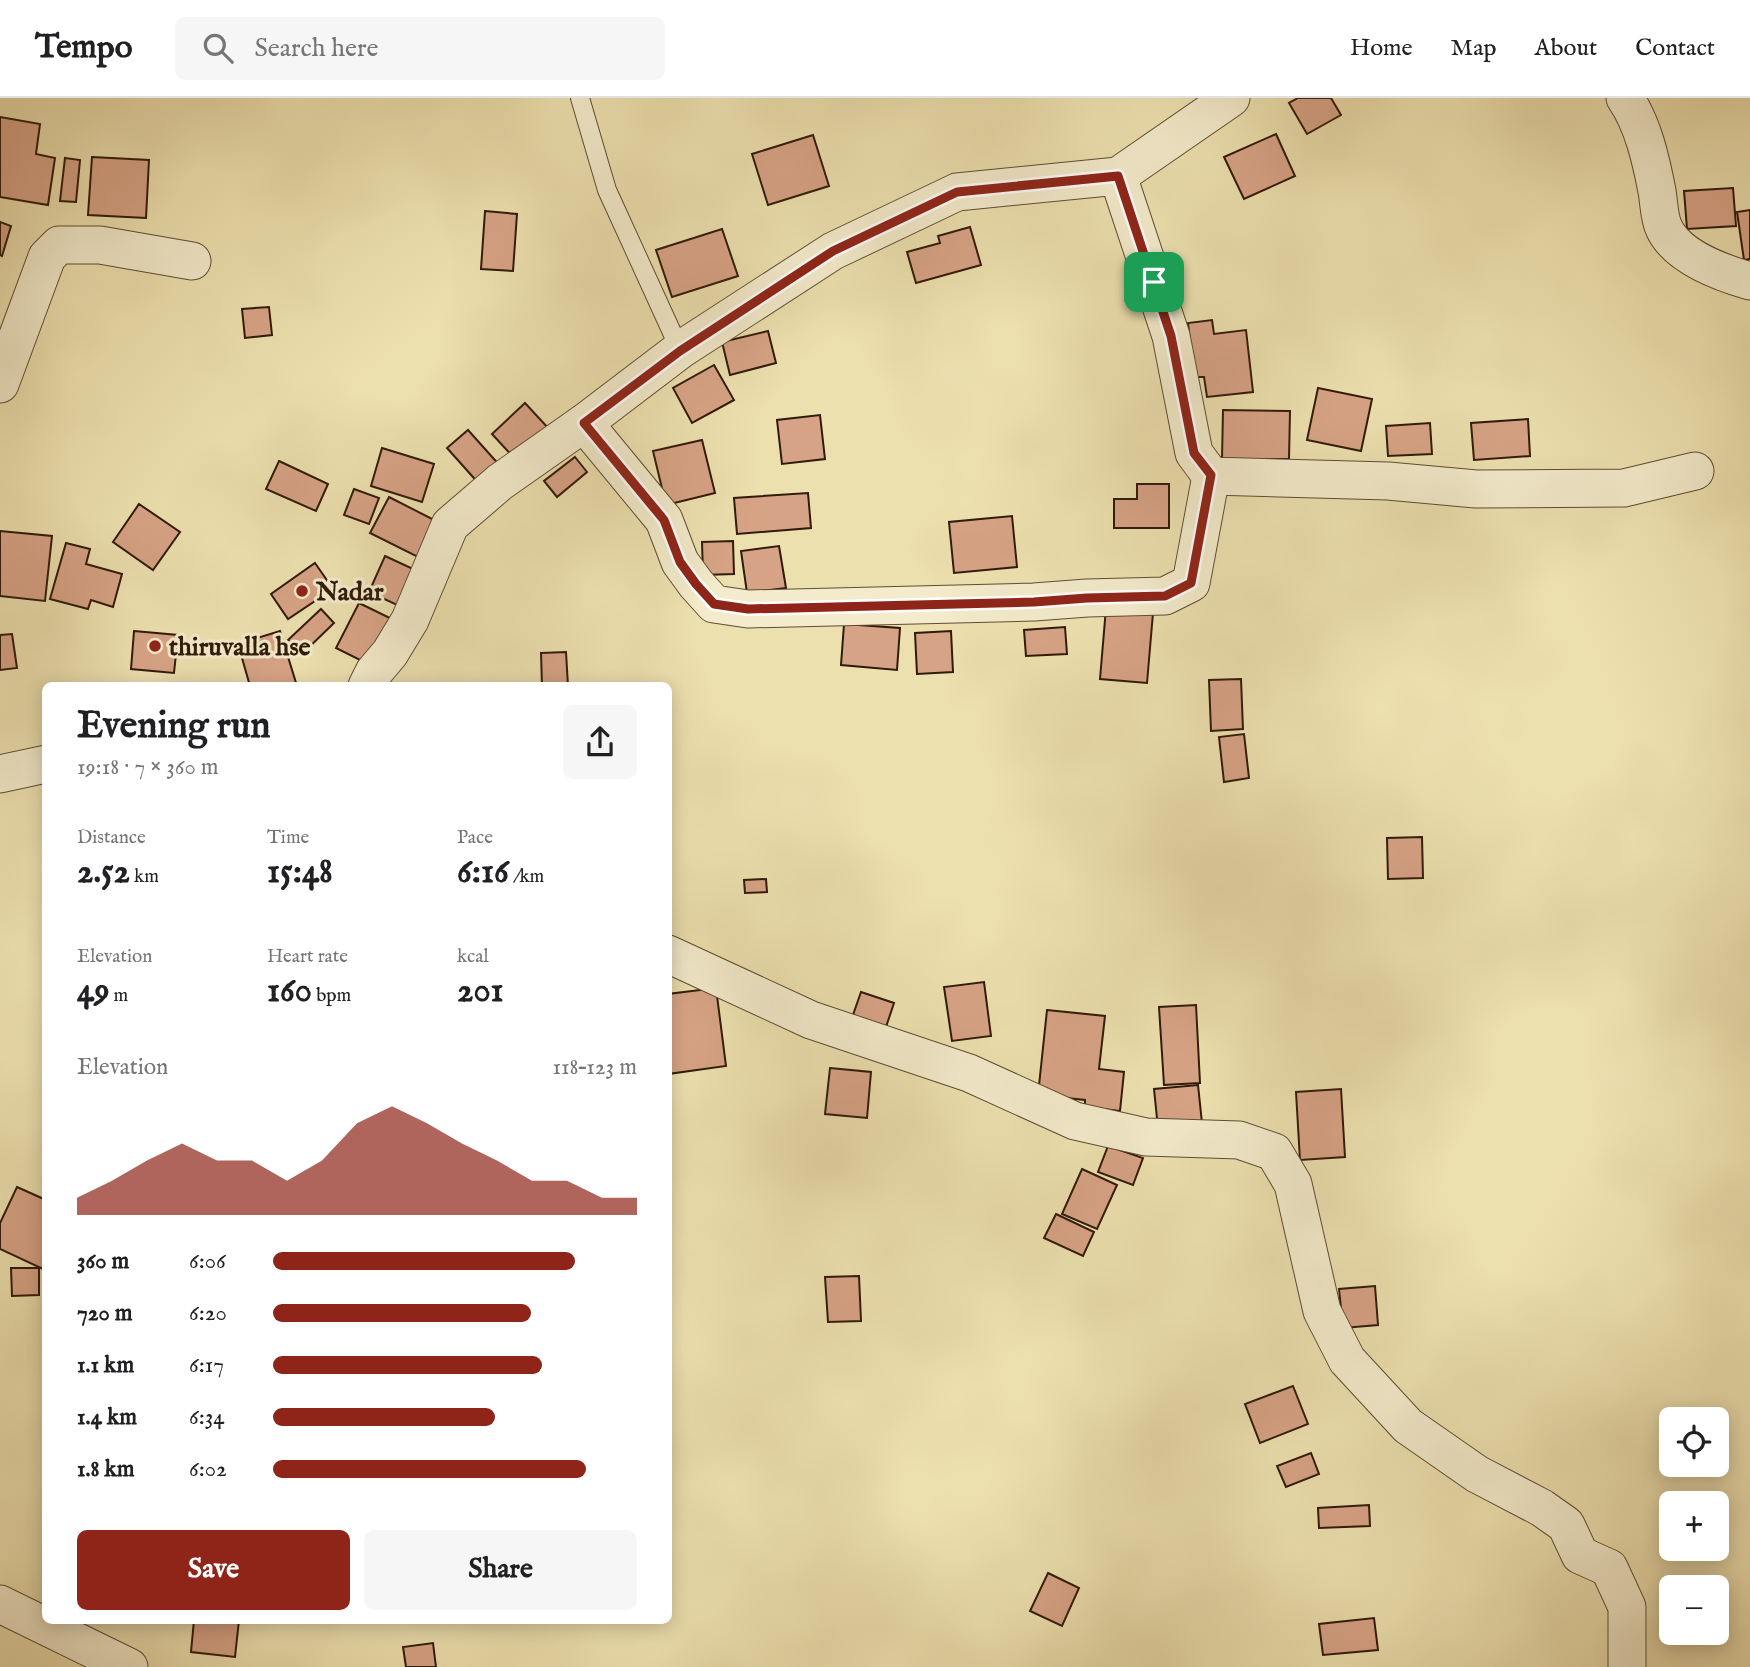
<!DOCTYPE html>
<meta charset="utf-8">
<style>
body{margin:0;font-family:"IM FELL English",serif;background:#f6f6f6;color:#202124;height:100vh;display:flex;flex-direction:column;font-size:26px;white-space:nowrap}
*{box-sizing:border-box;margin:0}
p{font-size:23px;color:#757577}
.icon{flex:none;width:38px;height:38px;fill:none;stroke:currentColor;stroke-width:2;stroke-linecap:round;stroke-linejoin:round}
.map{position:relative;flex:1;overflow:hidden}
.drawer{position:absolute;left:42px;top:584px;width:630px;height:942px;display:flex;flex-direction:column;background:#fff;border-radius:10px;box-shadow:0 4px 18px #0003}
.drawer>*{flex:none}
.tools{position:absolute;left:1659px;top:1309px;display:grid;gap:14px}
.tools a{display:grid;place-items:center;width:70px;height:70px;border-radius:10px;background:#fff;box-shadow:0 4px 18px #0003;font-size:35px}
.pin{position:absolute;display:grid;place-items:center;width:60px;height:60px;color:#fff;margin:-30px;border-radius:14px;box-shadow:0 4px 10px #0006}
.round{display:grid;place-items:center;flex:none;width:74px;height:74px;border-radius:10px;background:#f6f6f6}
.overview{display:flex;align-items:center;justify-content:space-between;height:119px;padding:0 35px}
h1{font-size:38px;font-weight:800;line-height:52px}
.stats{display:grid;grid-template-columns:repeat(3,1fr);gap:10px;height:119px;padding:7px 35px}
.stats div{display:grid;align-content:center}
.stats b{font-size:35px;font-weight:800}
.stats small{font-size:19px;font-weight:400}
.stats p{font-size:19px}
.chart{height:196px;padding:14px 35px}
.chart p{display:flex;justify-content:space-between}
.chart svg{width:100%;height:126px;margin-top:7px;fill:#8f2418;opacity:.7}
.button{display:flex;gap:14px;margin-top:auto;padding:14px 35px}
.button a{flex:1;height:80px;border-radius:10px;background:#8f2418;color:#fff;font-size:28px;font-weight:800;line-height:80px;text-align:center}
.button a+a{background:#f6f6f6;color:#202124}
ul{padding:0 35px;list-style:none;font-size:23px}
li{display:grid;grid-template-columns:112px 84px 1fr;align-items:center;height:52px}
li i{height:18px;border-radius:9px;background:#8f2418}
header{display:flex;align-items:center;gap:42px;box-sizing:border-box;height:98px;padding:0 35px;background:#fff;border-bottom:2px solid #e0e0e0}
header strong{font-size:33px}
nav{display:flex;gap:38px;margin-inline-start:auto;font-size:24px}
.search{width:490px;height:63px;background:#f6f6f6;display:flex;align-items:center;gap:18px;box-sizing:border-box;padding:0 24px;border-radius:10px;color:#757577;font-size:26px}
.map>svg:first-child{display:block}
</style>
<header>
<strong>Tempo</strong>
<div class="search"><svg class="icon" aria-label="search" viewBox="0 0 24 24"><circle cx="10" cy="10" r="6"/><path d="M15 15l6 6"/></svg>Search here</div>
<nav><a>Home</a><a>Map</a><a>About</a><a>Contact</a></nav>
</header>
<div class="map">
<svg width="1750" height="1569" viewBox="0 0 1750 1569">
<rect width="100%" height="100%" fill="#ede0af"/>
<filter id="stains"><feTurbulence type="fractalNoise" baseFrequency=".00286" numOctaves="4"/><feColorMatrix values="0 0 0 0 .2 0 0 0 0 .09 0 0 0 0 .02 0 0 0 .5 -.17"/></filter>
<radialGradient id="worn" r=".72"><stop offset=".6" stop-color="#630" stop-opacity="0"/><stop offset="1" stop-color="#630" stop-opacity=".3"/></radialGradient>
<g fill="#d7a386" stroke="#301a09" stroke-width="2">
<polygon points="1298,0 1331,0 1341,17 1307,36 1289,5"/>
<polygon points="0,19 40,26 36,56 55,60 48,107 0,99"/>
<polygon points="1276,36 1295,78 1244,101 1224,59"/>
<polygon points="813,37 829,88 768,107 752,56"/>
<polygon points="92,59 149,62 146,120 88,117"/>
<polygon points="65,60 80,62 76,104 60,103"/>
<polygon points="1733,90 1736,128 1687,131 1684,93"/>
<polygon points="1750,112 1750,161 1744,162 1737,114"/>
<polygon points="485,113 517,116 513,173 481,171"/>
<polygon points="0,124 11,128 2,158 0,157"/>
<polygon points="970,129 981,167 916,185 907,154 940,145 938,138"/>
<polygon points="722,131 738,178 672,199 656,152"/>
<polygon points="269,209 272,237 245,240 242,211"/>
<polygon points="1212,222 1214,236 1246,232 1253,294 1207,299 1204,279 1194,279 1188,225"/>
<polygon points="768,233 776,265 730,277 722,244"/>
<polygon points="714,267 734,302 692,325 673,290"/>
<polygon points="1318,290 1372,301 1361,353 1307,342"/>
<polygon points="525,305 550,332 516,362 492,336"/>
<polygon points="1223,312 1290,313 1289,361 1222,361"/>
<polygon points="820,317 825,361 782,366 777,322"/>
<polygon points="1528,321 1530,358 1474,362 1471,325"/>
<polygon points="1430,325 1432,356 1388,358 1386,328"/>
<polygon points="468,332 502,370 481,388 447,350"/>
<polygon points="702,342 715,395 666,407 653,353"/>
<polygon points="382,350 434,366 422,404 371,388"/>
<polygon points="575,359 587,374 557,399 544,383"/>
<polygon points="279,363 328,386 316,413 266,391"/>
<polygon points="1137,386 1169,386 1169,430 1114,430 1114,401 1137,401"/>
<polygon points="354,391 379,400 369,426 344,417"/>
<polygon points="808,395 811,430 737,436 734,400"/>
<polygon points="389,399 442,426 424,462 370,435"/>
<polygon points="139,406 180,434 153,472 113,444"/>
<polygon points="1012,418 1017,469 954,475 949,424"/>
<polygon points="0,433 52,438 45,503 0,498"/>
<polygon points="733,443 734,476 703,477 702,444"/>
<polygon points="66,445 90,451 86,466 122,476 113,509 91,502 88,511 50,501"/>
<polygon points="779,448 786,490 747,495 741,453"/>
<polygon points="385,458 424,476 408,512 369,494"/>
<polygon points="315,465 333,491 288,521 271,496"/>
<polygon points="359,505 394,522 372,568 336,550"/>
<polygon points="1106,510 1153,515 1147,585 1100,581"/>
<polygon points="321,511 334,525 302,556 288,542"/>
<polygon points="844,526 900,530 897,572 841,567"/>
<polygon points="1065,529 1067,556 1026,558 1024,532"/>
<polygon points="134,533 178,537 174,575 131,571"/>
<polygon points="280,533 297,588 250,588 238,546"/>
<polygon points="951,533 953,574 917,576 915,535"/>
<polygon points="12,536 17,570 0,572 0,537"/>
<polygon points="566,554 568,588 542,588 541,555"/>
<polygon points="1241,581 1243,631 1211,633 1209,582"/>
<polygon points="1244,636 1249,680 1224,684 1219,639"/>
<polygon points="1422,739 1423,780 1388,781 1387,740"/>
<polygon points="766,781 767,794 745,795 744,782"/>
<polygon points="984,884 991,938 952,943 944,889"/>
<polygon points="716,890 726,968 668,976 668,896"/>
<polygon points="861,894 894,905 886,929 853,917"/>
<polygon points="1196,907 1200,985 1164,987 1159,909"/>
<polygon points="1047,912 1105,918 1099,971 1124,974 1120,1013 1085,1009 1085,1002 1038,997"/>
<polygon points="830,970 871,974 867,1020 825,1016"/>
<polygon points="1198,987 1202,1025 1158,1030 1154,991"/>
<polygon points="1341,991 1345,1059 1300,1062 1296,994"/>
<polygon points="1108,1048 1143,1060 1133,1087 1098,1074"/>
<polygon points="1082,1071 1117,1087 1097,1131 1062,1116"/>
<polygon points="17,1089 46,1102 45,1172 0,1151 0,1125"/>
<polygon points="1056,1116 1094,1134 1083,1158 1044,1140"/>
<polygon points="11,1170 39,1170 39,1197 12,1198"/>
<polygon points="859,1178 861,1223 828,1224 825,1179"/>
<polygon points="1375,1188 1378,1227 1343,1230 1339,1191"/>
<polygon points="1293,1288 1308,1326 1260,1345 1245,1306"/>
<polygon points="1311,1355 1319,1376 1286,1389 1277,1368"/>
<polygon points="1369,1407 1370,1428 1319,1430 1318,1410"/>
<polygon points="1048,1475 1079,1490 1062,1528 1030,1513"/>
<polygon points="1374,1520 1378,1552 1323,1557 1319,1526"/>
<polygon points="194,1522 239,1522 235,1559 191,1554"/>
<polygon points="433,1545 436,1569 406,1569 403,1549"/>
</g>
<g fill="none" stroke-linecap="round" stroke-linejoin="round">
<defs>
<polyline id="service" points="580,0 607,92 680,252"/>
<g id="minor">
<path d="M1625,0C1643,26 1651,62 1657,93C1659,104 1659,120 1664,130C1677,159 1722,175 1750,183"/>
<polyline points="1118,78 1171,238 1194,355 1211,378 1388,383 1476,391 1624,390 1695,373"/>
<polyline points="0,286 47,159 59,147 100,147 192,163"/>
<polyline points="584,325 664,422 680,464 696,486 714,506 748,511 1034,504 1087,500 1165,498 1191,485 1211,378"/>
<polyline points="367,588 374,574 390,555 410,522 450,427 500,384 584,325 680,252 833,153 957,94 1118,78 1231,0"/>
<polyline points="0,676 46,666"/>
<polyline points="668,856 811,922 969,975 1075,1023 1146,1039 1239,1042 1274,1054 1293,1086 1322,1213 1347,1262 1408,1328 1477,1376 1542,1410 1566,1427 1580,1457 1609,1470 1627,1509 1627,1569"/>
<polyline points="0,1506 129,1569"/>
</g>
</defs>
<use href="#service" stroke="#5f4c32" stroke-width="20"/>
<use href="#minor" stroke="#5f4c32" stroke-width="39"/>
<use href="#service" stroke="#f3ebcb" stroke-width="18"/>
<use href="#minor" stroke="#f3ebcb" stroke-width="37"/>
</g>
<g fill="none" stroke-linecap="round" stroke-linejoin="round">
<defs>
<polygon id="route" points="1118,78 1171,238 1194,355 1211,377 1191,485 1165,498 1087,500 1034,504 748,511 714,506 696,486 680,464 664,422 584,325 680,253 833,153 957,94"/>
</defs>
<use href="#route" stroke="#fff" stroke-width="14"/>
<use href="#route" stroke="#8f2418" stroke-width="9"/>
</g>
<g fill="#8f2418" stroke="#f3ebcb" stroke-width="2.5">
<circle cx="302" cy="493" r="7"/>
<circle cx="155" cy="548" r="7"/>
</g>
<g text-anchor="middle" stroke-width="6" stroke-linejoin="round" paint-order="stroke">
<g font-size="26" font-weight="bold" fill="#301a09" stroke="#f3ebcb" text-anchor="start">
<text x="316" y="502">Nadar</text>
<text x="169" y="557">thiruvalla hse</text>
</g>
</g>
<rect width="100%" height="100%" filter="url(#stains)"/>
<rect width="100%" height="100%" fill="url(#worn)"/>
</svg>
<div class="tools">
<a><svg class="icon" aria-label="locate" viewBox="0 0 24 24"><circle cx="12" cy="12" r="6"/><path d="M12 2v4M12 18v4M2 12h4M18 12h4"/></svg></a>
<a>+</a>
<a>−</a>
</div>
<div class="pin" style="left:1154px;top:184px;background:#1e9e55"><svg class="icon" aria-label="arrive" viewBox="0 0 24 24"><path d="M6 21V4h12l-3 4 3 4H6"/></svg></div>
<section class="drawer">
<div class="overview"><div><h1>Evening run</h1><p>19:18 · 7 × 360 m</p></div><a class="round"><svg class="icon" aria-label="share" viewBox="0 0 24 24"><path d="M12 15V3M7 8l5-5 5 5M5 13v7h14v-7"/></svg></a></div>
<div class="stats">
<div><p>Distance</p><b>2.52<small> km</small></b></div>
<div><p>Time</p><b>15:48</b></div>
<div><p>Pace</p><b>6:16<small> /km</small></b></div>
</div>
<div class="stats">
<div><p>Elevation</p><b>49<small> m</small></b></div>
<div><p>Heart rate</p><b>160<small> bpm</small></b></div>
<div><p>kcal</p><b>201</b></div>
</div>
<div class="chart"><p><span>Elevation</span>118–123 m</p>
<svg viewBox="0 0 160 44" preserveAspectRatio="none"><path d="M0 44V38L10 32L20 25L30 19L40 25L50 25L60 32L70 25L80 12L90 6L100 12L110 19L120 25L130 32L140 32L150 38L160 38V44z"/></svg>
</div>
<ul>
<li><b>360 m</b>6:06<i style="width:83%"></i></li>
<li><b>720 m</b>6:20<i style="width:71%"></i></li>
<li><b>1.1 km</b>6:17<i style="width:74%"></i></li>
<li><b>1.4 km</b>6:34<i style="width:61%"></i></li>
<li><b>1.8 km</b>6:02<i style="width:86%"></i></li>
</ul>
<div class="button"><a>Save</a><a>Share</a></div>
</section>
</div>
